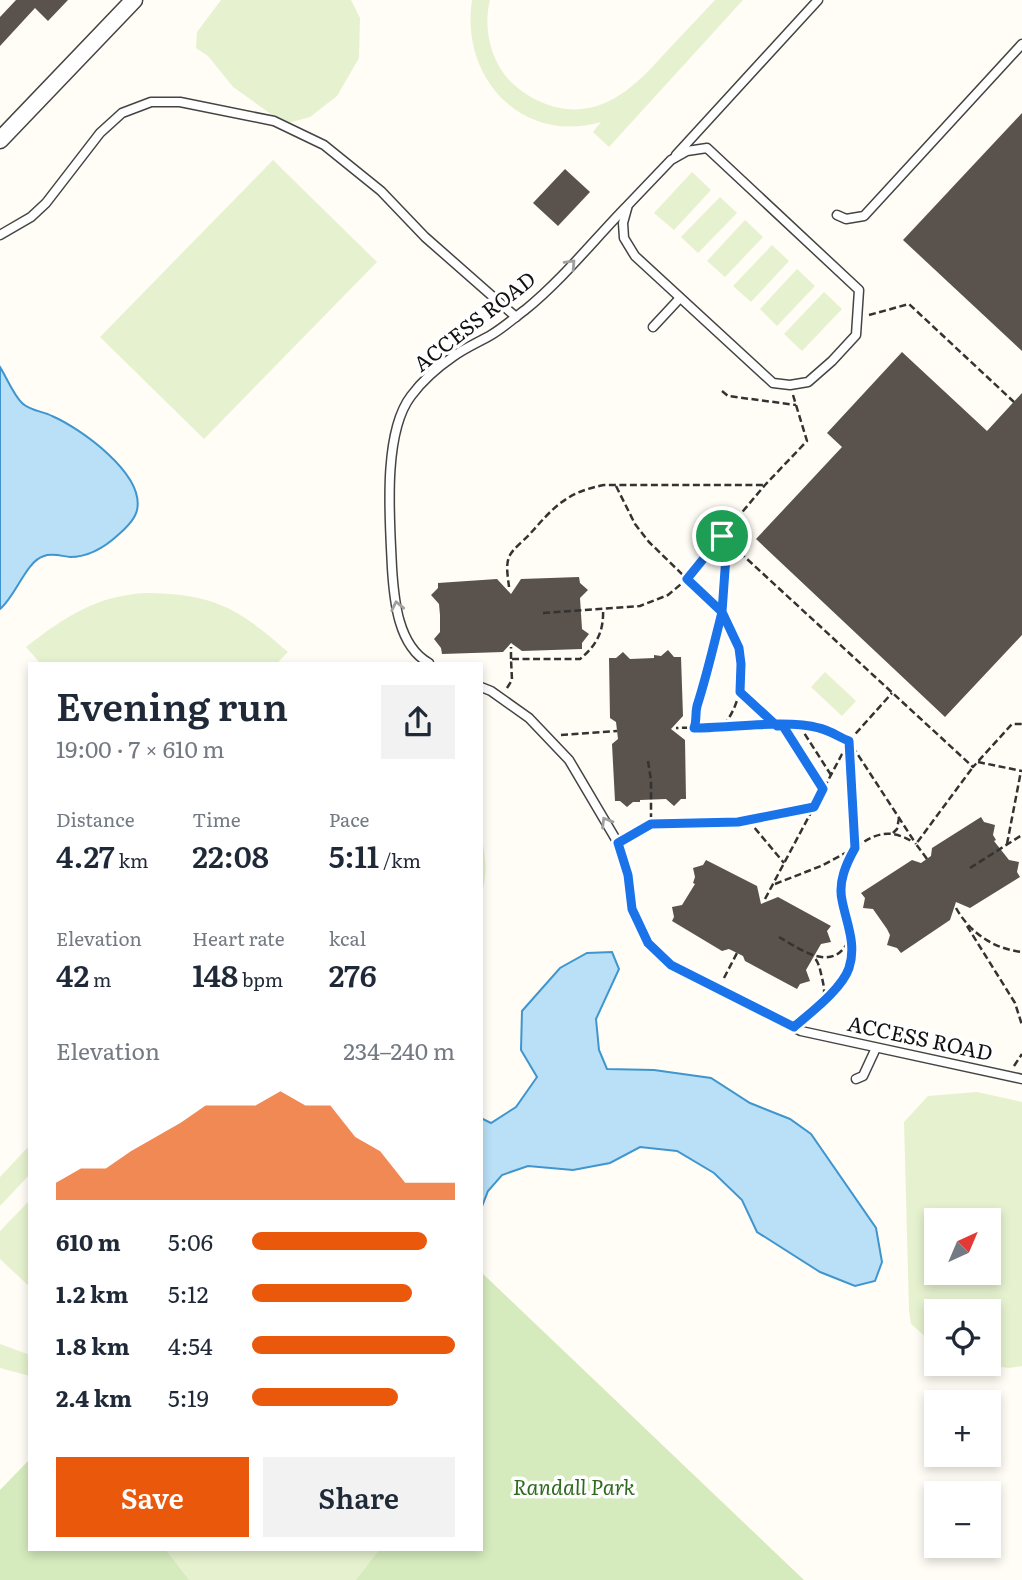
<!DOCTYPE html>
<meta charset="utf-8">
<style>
body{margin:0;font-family:Literata,serif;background:#f2f2f3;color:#1f2937;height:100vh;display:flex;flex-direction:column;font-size:26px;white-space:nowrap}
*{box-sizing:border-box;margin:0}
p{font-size:23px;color:#747a83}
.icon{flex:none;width:38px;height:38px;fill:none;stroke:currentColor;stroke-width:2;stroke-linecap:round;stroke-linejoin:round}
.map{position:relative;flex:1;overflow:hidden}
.panel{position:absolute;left:28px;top:662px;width:455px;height:889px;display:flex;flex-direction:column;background:#fff;border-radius:0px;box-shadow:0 4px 10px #0003}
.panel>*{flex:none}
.needle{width:46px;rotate:44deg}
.fabs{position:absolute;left:924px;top:1208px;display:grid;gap:14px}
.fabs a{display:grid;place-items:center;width:77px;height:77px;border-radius:0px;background:#fff;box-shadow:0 4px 10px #0003;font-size:35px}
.pin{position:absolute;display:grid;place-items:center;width:60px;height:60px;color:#fff;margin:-30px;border:4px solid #fff;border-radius:50%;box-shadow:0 2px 7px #0007}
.round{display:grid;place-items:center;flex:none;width:74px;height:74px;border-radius:0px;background:#f2f2f3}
.head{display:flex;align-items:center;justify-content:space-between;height:119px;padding:0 28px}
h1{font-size:38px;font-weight:600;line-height:52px}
.figures{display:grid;grid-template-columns:repeat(3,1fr);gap:10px;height:119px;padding:7px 28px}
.figures div{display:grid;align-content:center}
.figures b{font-size:30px;font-weight:600}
.figures small{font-size:19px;font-weight:400}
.figures p{font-size:19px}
.chart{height:196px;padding:14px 28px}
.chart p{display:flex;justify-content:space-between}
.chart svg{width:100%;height:126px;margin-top:7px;fill:#ea580c;opacity:.7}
.action{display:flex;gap:14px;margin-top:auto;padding:14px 28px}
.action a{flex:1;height:80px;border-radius:0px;background:#ea580c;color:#fff;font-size:28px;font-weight:600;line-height:80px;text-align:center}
.action a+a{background:#f2f2f3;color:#1f2937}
ul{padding:0 28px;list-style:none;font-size:23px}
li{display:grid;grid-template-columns:112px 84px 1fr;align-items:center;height:52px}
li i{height:18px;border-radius:9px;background:#ea580c}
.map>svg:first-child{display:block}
</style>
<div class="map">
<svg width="1022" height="1580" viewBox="0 0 1022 1580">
<rect width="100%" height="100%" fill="#fffdf5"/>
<polygon fill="#d5ebbd" points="481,1272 804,1580 0,1580 0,1490 30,1459 30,1549 481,1549"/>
<g fill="#e6f2cf" fill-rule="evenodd">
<polygon points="221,0 351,0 360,18 359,58 337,96 310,117 285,124 233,87 208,56 196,48 197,32"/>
<path d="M472,0H490C483,27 490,59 509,80C522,93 537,102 555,107C605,119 637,84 667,51C683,34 699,17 715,0H743L609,147L593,132L601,122C522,145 460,78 472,0Z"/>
<polygon points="273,160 377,262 204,439 100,337"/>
<polygon points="692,172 711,190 674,230 654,213"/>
<polygon points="720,197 737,213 698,253 681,237"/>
<polygon points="745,220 763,237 725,277 707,261"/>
<polygon points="772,245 789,261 751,302 733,286"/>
<polygon points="797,269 815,286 777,326 760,309"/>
<polygon points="824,292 842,309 802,351 784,334"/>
<path d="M147,593C214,594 238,608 288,652L277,663H40L26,647C64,617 98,595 147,593Z"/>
<polygon points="825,672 856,701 842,716 811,687"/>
<path d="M481,835C486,858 488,874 481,896Z"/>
<path d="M977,1092L1022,1102V1366L1009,1368L973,1363H989V1311H936V1346L911,1324L909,1310L904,1122L928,1096ZM936,1220H989V1272H936Z"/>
<polygon points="30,1145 30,1174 0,1206 0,1177"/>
<polygon points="30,1200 30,1287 0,1259 0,1231"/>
<polygon points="0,1344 30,1355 30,1376 0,1368"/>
<polygon points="165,1549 380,1549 356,1580 189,1580"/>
</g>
<g fill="#b9e0f7" stroke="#3f96cf" stroke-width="2">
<path d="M0,367C7,378 13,394 22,403C30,411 43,411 52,416C80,428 145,474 137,510C135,520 125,529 118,535C105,547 88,557 70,557C62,556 51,553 44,556C26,561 16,596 0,609Z"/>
<polygon points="612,952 619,969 596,1019 599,1050 607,1069 654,1070 711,1078 750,1103 790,1119 811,1134 876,1228 882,1262 875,1281 855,1286 820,1272 757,1232 742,1200 714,1173 677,1151 640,1147 610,1163 573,1170 528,1166 502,1175 488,1191 481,1209 481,1118 491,1123 516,1107 537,1077 521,1050 522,1011 560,968 587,953"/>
</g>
<g fill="#5a524d">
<polygon points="16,0 68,0 48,21 35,8 0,46 0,17"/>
<polygon points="1022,113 1022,351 903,240"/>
<polygon points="565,169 590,192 558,226 533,203"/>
<polygon points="902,352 987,431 1022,393 1022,635 945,717 756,539 842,447 827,433"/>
<polygon points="579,577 580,583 588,590 580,598 582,629 589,634 582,643 582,649 522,651 511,643 503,652 442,654 441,648 434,639 440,632 440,615 439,604 431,595 438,588 438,583 497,579 511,594 521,579"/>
<polygon points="668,650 674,657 681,657 683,716 671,729 685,740 686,799 681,799 674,806 666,799 640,800 640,802 633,802 627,807 620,801 615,801 612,744 618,739 616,722 610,718 609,658 616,658 623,652 630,659 654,658 654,655 661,656"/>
<polygon points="981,817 984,822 995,825 993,835 996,840 994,841 1009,860 1019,862 1017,872 1020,877 970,908 956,902 950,920 901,953 897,948 887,945 890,935 887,929 873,909 863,908 865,898 861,893 912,860 921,863 931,856 932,848"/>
<polygon points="706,860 757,886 761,904 778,897 831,926 827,931 831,942 821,944 806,970 810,981 800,984 797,989 745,961 743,956 729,949 722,951 672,921 674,917 672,907 682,905 695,884 693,883 695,877 693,868 703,865"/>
</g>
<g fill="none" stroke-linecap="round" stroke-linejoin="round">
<defs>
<g id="service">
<polygon points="707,148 859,290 856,335 832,361 808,382 790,385 773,383 635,256 624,238 623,223 628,205 671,160 687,151"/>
<polyline points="676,155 818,0"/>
<polyline points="837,215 846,219 864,216 1022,44"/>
<polyline points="0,235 31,217 46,203 100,133 122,113 151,102 180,102 274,121 324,145 381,191 425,237 516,317"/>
<polyline points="653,327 680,298"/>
<path d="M429,663C398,646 394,600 392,568C390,522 382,434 411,396C422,381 438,367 454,356C465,348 479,342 491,335C503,328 514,318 525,310C562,280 593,241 626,207"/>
<polyline points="481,687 491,691 529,718 569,760 618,843 628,875 632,909 648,942 671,965 801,1031 1022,1079"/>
<polyline points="856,1079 863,1076 876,1048"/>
</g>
<polyline id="minor" points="0,140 134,0"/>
</defs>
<use href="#service" stroke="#444" stroke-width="11"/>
<use href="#minor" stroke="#444" stroke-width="19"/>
<g stroke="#333" stroke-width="2.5" stroke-dasharray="7 3.5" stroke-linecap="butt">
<polyline points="869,315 909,304 1014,402"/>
<polyline points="722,391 728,396 796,405"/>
<polyline points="793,395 807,441 765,485 722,536 973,767 1012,724 1022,724"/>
<polyline points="616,486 635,524 649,542 687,579 721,537"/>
<path d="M509,587C508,577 505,564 510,555C514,548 523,541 529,535C553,508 566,492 604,485H765"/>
<path d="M543,613L640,606L668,595L687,579C698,590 713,600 723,613C746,645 749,697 722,727L676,728"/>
<polyline points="511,659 511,647"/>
<path d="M507,688L512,680L511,659H580C597,645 604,631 603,609"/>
<polyline points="740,692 776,725"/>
<polyline points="799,725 831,775"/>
<polyline points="722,727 804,725 821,728 849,741 916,844"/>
<polyline points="784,727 823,789"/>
<polyline points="694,728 697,722 696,710 707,677 724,608 728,542"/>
<polyline points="561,735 617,731"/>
<path d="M849,744L855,848C875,833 890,828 913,842"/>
<polyline points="648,761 651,780 651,824"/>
<polyline points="978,762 1022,771"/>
<polyline points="748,820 784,863"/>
<polyline points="893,833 897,829 899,818"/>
<polyline points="629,836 651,824 738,822 814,807"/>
<polyline points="1007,844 1021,771"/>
<polyline points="927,859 916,844 973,767"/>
<polyline points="970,868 1022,835"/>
<polyline points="775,884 821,866 855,848"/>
<polyline points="765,899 849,741 892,693"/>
<path d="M956,908C970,933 994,949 1022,952"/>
<polyline points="967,926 1015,1003 1022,1025"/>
<path d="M779,937C803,951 837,976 851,934C844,897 834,885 855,848"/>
<polyline points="724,978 737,953"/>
<path d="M824,999C846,978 851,968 851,938"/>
<path d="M803,1019C821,1004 828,1002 822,978C820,969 819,963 814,957"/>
<polyline points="1014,1066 1022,1054"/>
</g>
<use href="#service" stroke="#fff" stroke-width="8"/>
<use href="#minor" stroke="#fff" stroke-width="16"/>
</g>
<defs><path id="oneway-chevron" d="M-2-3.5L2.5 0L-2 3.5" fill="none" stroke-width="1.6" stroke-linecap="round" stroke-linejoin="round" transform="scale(1.75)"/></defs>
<g stroke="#a0a0a0">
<use href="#oneway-chevron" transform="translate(571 264) rotate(-47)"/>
<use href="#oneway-chevron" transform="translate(397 606) rotate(-102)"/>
<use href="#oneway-chevron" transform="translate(606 822) rotate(-121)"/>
</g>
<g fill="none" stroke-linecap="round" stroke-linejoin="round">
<defs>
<path id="route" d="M722,536L727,542L722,612L739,648L741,664L740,692L777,726H783L823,789L814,807L738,822L651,824L618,843L628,875L632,909L648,943L671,965L794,1027C810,1013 842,989 849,968C857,944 846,922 842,900C838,882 846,864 855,848L849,741C839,737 829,730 819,728C788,719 729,728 694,728C697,721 695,714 697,706C707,675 714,644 722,612L687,579L722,536"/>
</defs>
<use href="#route" stroke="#fff" stroke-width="14"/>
<use href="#route" stroke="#1a73e8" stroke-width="9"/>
</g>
<g text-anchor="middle" stroke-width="7" stroke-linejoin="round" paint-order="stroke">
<g font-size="21" fill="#111" stroke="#fff">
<text transform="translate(475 322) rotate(-38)" y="7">ACCESS ROAD</text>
<text transform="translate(920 1039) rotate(12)" y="7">ACCESS ROAD</text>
</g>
<g font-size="21" font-style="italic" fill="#2f6b1f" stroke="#fff">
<text x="574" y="1495">Randall Park</text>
</g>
</g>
</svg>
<div class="fabs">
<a><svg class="needle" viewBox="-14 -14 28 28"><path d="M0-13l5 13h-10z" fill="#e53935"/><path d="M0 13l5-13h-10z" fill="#747a83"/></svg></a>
<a><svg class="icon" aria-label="locate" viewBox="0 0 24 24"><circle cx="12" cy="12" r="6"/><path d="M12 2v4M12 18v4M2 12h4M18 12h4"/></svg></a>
<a>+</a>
<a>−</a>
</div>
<div class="pin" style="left:722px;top:536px;background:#1e9e55"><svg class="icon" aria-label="arrive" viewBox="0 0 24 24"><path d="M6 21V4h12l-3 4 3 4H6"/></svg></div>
<section class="panel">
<div class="head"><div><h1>Evening run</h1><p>19:00 · 7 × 610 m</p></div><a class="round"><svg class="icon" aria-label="share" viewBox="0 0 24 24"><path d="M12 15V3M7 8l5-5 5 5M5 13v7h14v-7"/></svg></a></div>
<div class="figures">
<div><p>Distance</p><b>4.27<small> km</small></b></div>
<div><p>Time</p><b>22:08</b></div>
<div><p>Pace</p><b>5:11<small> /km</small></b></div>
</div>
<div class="figures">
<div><p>Elevation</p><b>42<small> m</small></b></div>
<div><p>Heart rate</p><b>148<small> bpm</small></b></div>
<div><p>kcal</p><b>276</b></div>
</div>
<div class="chart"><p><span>Elevation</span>234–240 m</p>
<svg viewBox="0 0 160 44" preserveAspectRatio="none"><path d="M0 44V38L10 33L20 33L30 27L40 22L50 17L60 11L70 11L80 11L90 6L100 11L110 11L120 22L130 27L140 38L150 38L160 38V44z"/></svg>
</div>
<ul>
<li><b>610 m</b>5:06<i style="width:86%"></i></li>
<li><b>1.2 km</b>5:12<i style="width:79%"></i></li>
<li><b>1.8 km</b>4:54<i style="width:100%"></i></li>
<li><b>2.4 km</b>5:19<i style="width:72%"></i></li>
</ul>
<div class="action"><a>Save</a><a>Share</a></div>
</section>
</div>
